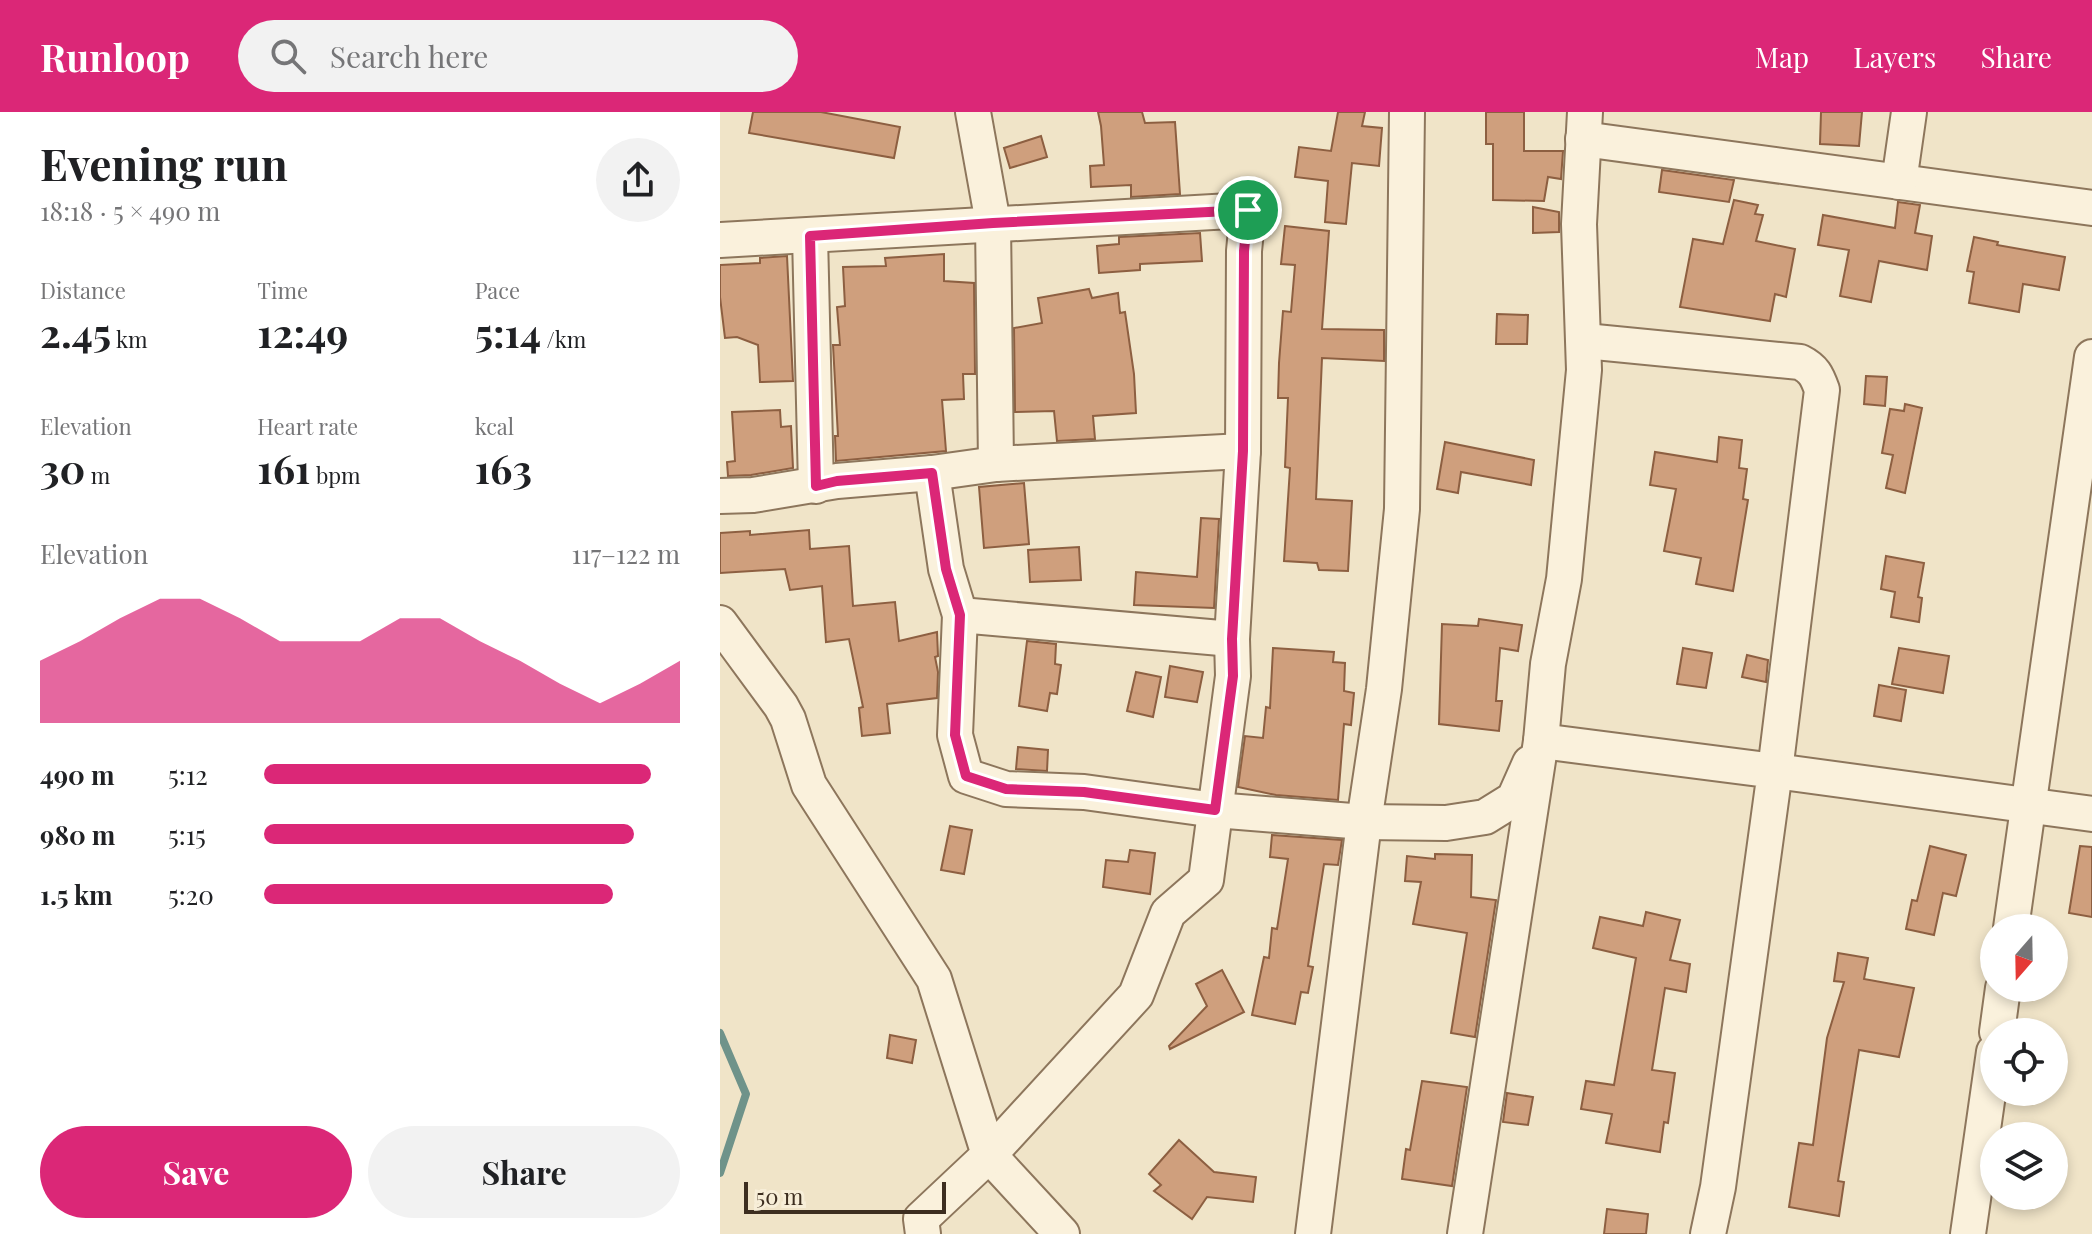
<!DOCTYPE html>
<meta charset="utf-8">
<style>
body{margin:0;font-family:"Playfair Display",serif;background:#f2f2f2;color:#202124;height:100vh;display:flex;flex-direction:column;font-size:30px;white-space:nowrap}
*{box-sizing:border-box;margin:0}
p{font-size:26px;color:#757577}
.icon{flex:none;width:44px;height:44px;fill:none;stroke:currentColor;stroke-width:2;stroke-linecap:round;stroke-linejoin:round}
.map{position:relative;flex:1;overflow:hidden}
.panel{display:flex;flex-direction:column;background:#fff;width:720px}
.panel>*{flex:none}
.needle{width:52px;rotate:200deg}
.fabs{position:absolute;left:1260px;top:802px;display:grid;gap:16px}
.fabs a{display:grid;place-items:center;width:88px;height:88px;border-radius:50%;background:#fff;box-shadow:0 4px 12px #0003;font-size:40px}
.scale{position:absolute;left:24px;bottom:20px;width:202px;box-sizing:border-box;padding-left:8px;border:4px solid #3d2e20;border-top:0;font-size:22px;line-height:28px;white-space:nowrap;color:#3d2e20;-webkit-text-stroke:6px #f7eed8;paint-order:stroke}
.pin{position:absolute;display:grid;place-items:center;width:68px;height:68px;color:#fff;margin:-34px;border:4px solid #fff;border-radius:50%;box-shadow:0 2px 8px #0007}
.round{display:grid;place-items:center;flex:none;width:84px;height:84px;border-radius:42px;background:#f2f2f2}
.headline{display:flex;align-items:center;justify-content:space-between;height:136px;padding:0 40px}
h1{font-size:44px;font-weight:700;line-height:60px}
.stats{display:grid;grid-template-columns:repeat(3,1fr);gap:12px;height:136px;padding:8px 40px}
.stats div{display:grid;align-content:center}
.stats b{font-size:40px;font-weight:700}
.stats small{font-size:22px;font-weight:400}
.stats p{font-size:22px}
.chart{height:224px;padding:16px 40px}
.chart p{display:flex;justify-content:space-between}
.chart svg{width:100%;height:144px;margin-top:8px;fill:#db2777;opacity:.7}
.primary-button{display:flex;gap:16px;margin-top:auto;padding:16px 40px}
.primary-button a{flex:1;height:92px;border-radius:48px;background:#db2777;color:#fff;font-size:32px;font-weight:700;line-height:92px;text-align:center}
.primary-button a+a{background:#f2f2f2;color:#202124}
ul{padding:0 40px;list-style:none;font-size:26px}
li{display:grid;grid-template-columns:128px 96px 1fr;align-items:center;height:60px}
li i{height:20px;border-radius:10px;background:#db2777}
header{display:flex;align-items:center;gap:48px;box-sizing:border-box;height:112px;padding:0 40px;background:#db2777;color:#fff}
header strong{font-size:38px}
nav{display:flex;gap:44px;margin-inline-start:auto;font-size:28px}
.search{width:560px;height:72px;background:#f2f2f2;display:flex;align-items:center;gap:20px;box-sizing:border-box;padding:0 28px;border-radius:44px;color:#757577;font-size:30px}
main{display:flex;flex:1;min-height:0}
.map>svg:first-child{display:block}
</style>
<header>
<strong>Runloop</strong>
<div class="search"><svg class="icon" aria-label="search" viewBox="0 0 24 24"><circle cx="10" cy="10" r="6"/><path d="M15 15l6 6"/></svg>Search here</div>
<nav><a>Map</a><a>Layers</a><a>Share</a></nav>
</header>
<main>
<section class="panel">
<div class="headline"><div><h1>Evening run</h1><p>18:18 · 5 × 490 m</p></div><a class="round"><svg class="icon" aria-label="share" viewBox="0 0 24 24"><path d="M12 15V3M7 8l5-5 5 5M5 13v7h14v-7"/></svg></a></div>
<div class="stats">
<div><p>Distance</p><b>2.45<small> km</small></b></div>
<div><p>Time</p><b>12:49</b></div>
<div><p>Pace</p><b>5:14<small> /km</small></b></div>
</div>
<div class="stats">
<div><p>Elevation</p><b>30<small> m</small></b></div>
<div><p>Heart rate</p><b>161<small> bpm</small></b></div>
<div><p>kcal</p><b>163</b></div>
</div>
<div class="chart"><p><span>Elevation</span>117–122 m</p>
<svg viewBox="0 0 160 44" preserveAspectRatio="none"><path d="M0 44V25L10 19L20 12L30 6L40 6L50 12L60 19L70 19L80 19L90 12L100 12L110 19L120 25L130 32L140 38L150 32L160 25V44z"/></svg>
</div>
<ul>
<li><b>490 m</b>5:12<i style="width:93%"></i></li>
<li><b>980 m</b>5:15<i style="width:89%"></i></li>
<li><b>1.5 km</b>5:20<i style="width:84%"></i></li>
</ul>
<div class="primary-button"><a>Save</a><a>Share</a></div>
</section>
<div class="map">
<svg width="1372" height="1122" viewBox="0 0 1372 1122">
<rect width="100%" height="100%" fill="#f0e4c8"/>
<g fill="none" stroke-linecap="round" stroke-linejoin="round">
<polyline stroke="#6f938a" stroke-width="8" points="0,921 26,982 0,1061"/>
</g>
<g fill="#cf9f7d" stroke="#8d5f41" stroke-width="2">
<polygon points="33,0 101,0 180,15 174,46 29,21"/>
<polygon points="378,0 422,0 425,11 455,10 460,82 411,85 411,73 371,75 370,54 384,53 381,14"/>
<polygon points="618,0 645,0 642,14 662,16 659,54 632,51 626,112 605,110 608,69 575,65 579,35 611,39"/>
<polygon points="766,0 804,0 804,39 843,39 841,67 828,65 824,89 773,88 773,32 766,32"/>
<polygon points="1101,0 1142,0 1139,34 1100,32"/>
<polygon points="321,24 327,45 290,56 284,36"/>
<polygon points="942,58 1014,68 1009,90 939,80"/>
<polygon points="1014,88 1038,93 1035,102 1043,103 1036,129 1075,137 1066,185 1055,182 1050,209 960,195 973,127 1003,132"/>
<polygon points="1178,90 1200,93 1195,121 1212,124 1207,158 1159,149 1151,190 1120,184 1129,138 1098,133 1103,103 1175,116"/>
<polygon points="813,95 839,100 839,120 813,121"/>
<polygon points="565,114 609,119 602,217 664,218 664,249 602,246 596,387 632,389 628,459 599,458 597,451 564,449 570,356 565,355 568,286 558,286 559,251 563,199 571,200 575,153 561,152"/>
<polygon points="480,121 482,149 420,152 420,158 379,161 377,134 399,132 399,125"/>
<polygon points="1254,125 1278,130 1277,133 1345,145 1339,178 1303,172 1299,200 1249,191 1254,160 1247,159"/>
<polygon points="224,142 224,169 254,171 255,262 243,262 244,287 222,288 226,339 116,349 115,324 118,324 113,233 120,233 117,195 125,194 123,155 166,154 165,146"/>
<polygon points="67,144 73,269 40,270 38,233 17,225 5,226 0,185 0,153 40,151 40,146"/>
<polygon points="369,177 372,186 398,181 400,201 405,200 414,262 416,301 373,304 375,327 337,329 334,299 295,300 294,216 322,211 318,186"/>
<polygon points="777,202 808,203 807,232 776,232"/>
<polygon points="1146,264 1167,265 1165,294 1144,292"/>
<polygon points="1185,292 1202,296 1185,381 1166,376 1173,343 1162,341 1170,297 1184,299"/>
<polygon points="60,298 61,315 71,314 73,356 31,363 8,364 7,350 15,349 12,300"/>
<polygon points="999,325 1022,328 1019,356 1027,357 1023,387 1028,388 1013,479 976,472 981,446 944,439 956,377 930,373 935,340 997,350"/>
<polygon points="725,330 814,348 811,373 741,360 738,381 717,377"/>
<polygon points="304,371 309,432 264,436 259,375"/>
<polygon points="481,406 499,407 494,496 414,493 416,460 477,465"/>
<polygon points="89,418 90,437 129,434 133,494 175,490 179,529 217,520 218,544 215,545 218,560 217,586 167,592 170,621 142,624 139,596 143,595 129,527 106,530 102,474 70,478 65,457 0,461 0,421 30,419 30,423"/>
<polygon points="359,435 361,468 310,470 308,438"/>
<polygon points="1166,444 1204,451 1198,485 1202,486 1199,510 1171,505 1175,480 1161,477"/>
<polygon points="759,507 802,513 798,539 780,536 776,589 782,589 779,619 719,612 722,512 758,514"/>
<polygon points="307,529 336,532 335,552 341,553 337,582 330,581 327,599 299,594"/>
<polygon points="553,536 614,540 613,550 625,551 624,579 634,581 631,613 624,612 618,688 556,683 518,675 525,624 543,626 546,595 550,596"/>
<polygon points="963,536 992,541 986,576 957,572"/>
<polygon points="1179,536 1229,544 1223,581 1172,572"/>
<polygon points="1027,543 1048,548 1046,570 1022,565"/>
<polygon points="450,554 483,560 477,590 445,585"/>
<polygon points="416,560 441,565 433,605 407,599"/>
<polygon points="1159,573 1186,578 1181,609 1154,604"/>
<polygon points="298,635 328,638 327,659 296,657"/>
<polygon points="230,714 252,718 244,762 221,758"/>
<polygon points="552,723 622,728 618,753 604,752 588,854 593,855 588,881 581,880 575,912 532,903 544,845 549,846 552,816 557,817 568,747 550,745"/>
<polygon points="1210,734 1246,743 1236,784 1223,781 1214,823 1186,817 1192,788 1197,789"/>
<polygon points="1360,734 1372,735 1372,805 1349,801"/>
<polygon points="410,738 435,741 430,782 383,775 386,748 408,750"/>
<polygon points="715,742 752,743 751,785 776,788 755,925 731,921 747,821 693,812 701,770 685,769 687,744 715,747"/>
<polygon points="926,800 960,808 950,848 970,852 966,880 945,876 932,958 955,961 948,1011 944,1010 940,1040 886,1031 892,1002 861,997 866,969 894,973 916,846 873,836 880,805 923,814"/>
<polygon points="1118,841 1148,846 1144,867 1194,876 1179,945 1139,938 1118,1069 1124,1070 1119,1104 1069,1095 1079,1031 1093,1033 1107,926 1124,870 1114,869"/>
<polygon points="502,858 524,900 450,937 449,934 487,894 476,872"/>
<polygon points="170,923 196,928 192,951 167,946"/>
<polygon points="702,969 747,975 732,1074 682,1067 686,1037 690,1038"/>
<polygon points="787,981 813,985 808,1013 783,1010"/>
<polygon points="459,1028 494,1060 536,1065 533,1090 487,1085 472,1107 434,1079 441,1073 429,1062"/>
<polygon points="887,1097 928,1102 926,1122 884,1122"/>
</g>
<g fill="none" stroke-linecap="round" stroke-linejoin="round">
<defs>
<g id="minor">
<polyline points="253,0 273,111 276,352"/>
<polyline points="863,27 1372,96"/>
<polyline points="1179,70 1189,0"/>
<polyline points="90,124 96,374"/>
<polyline points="0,128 528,98 524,139 523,339 512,527 513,564 486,768 448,801 416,883 269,1043 342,1122"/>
<path d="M865,229L1080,250C1094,257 1097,264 1102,278L1055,659L1372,702"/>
<polyline points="212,361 226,457 240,503 235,623 246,664 286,677 364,680 495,698 644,710 726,711 765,705 794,687 810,651"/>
<polyline points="0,384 33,383 117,369 212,361 276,352 523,339"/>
<polyline points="240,503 512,527"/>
<polyline points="0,511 61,594 68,607 89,673 214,867 269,1043 201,1107 203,1122"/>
<polyline points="821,629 1055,659 998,1075 988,1122"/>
<polyline points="1291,816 1372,245"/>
<polyline points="1277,920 1283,876"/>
<polyline points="593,1122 644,710 664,577 682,397 687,0"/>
<polyline points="745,1122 821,629 828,552 844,467 864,258 859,112 865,0"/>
<polyline points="1248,1122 1274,940"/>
</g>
</defs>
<use href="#minor" stroke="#8d765c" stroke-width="38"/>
<use href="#minor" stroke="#faf1dc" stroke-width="34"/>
</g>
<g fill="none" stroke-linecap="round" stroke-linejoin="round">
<defs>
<polygon id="route" points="528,98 524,139 523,339 512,527 513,564 495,698 364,680 286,677 246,664 235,623 240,503 226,457 212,361 117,369 96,374 90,124 273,111"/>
</defs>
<use href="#route" stroke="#fff" stroke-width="16"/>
<use href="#route" stroke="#db2777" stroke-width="10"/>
</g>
</svg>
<div class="fabs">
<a><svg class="needle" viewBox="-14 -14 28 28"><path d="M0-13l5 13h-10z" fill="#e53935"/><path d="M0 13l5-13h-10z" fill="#757577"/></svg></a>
<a><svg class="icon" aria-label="locate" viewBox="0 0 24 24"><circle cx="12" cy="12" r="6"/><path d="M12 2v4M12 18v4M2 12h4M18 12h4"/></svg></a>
<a><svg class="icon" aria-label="layers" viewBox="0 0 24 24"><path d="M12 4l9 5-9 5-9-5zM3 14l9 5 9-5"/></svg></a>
</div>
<div class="scale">50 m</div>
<div class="pin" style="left:528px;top:98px;background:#1e9e55"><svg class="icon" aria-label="arrive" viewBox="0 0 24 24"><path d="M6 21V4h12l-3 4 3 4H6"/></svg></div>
</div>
</main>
